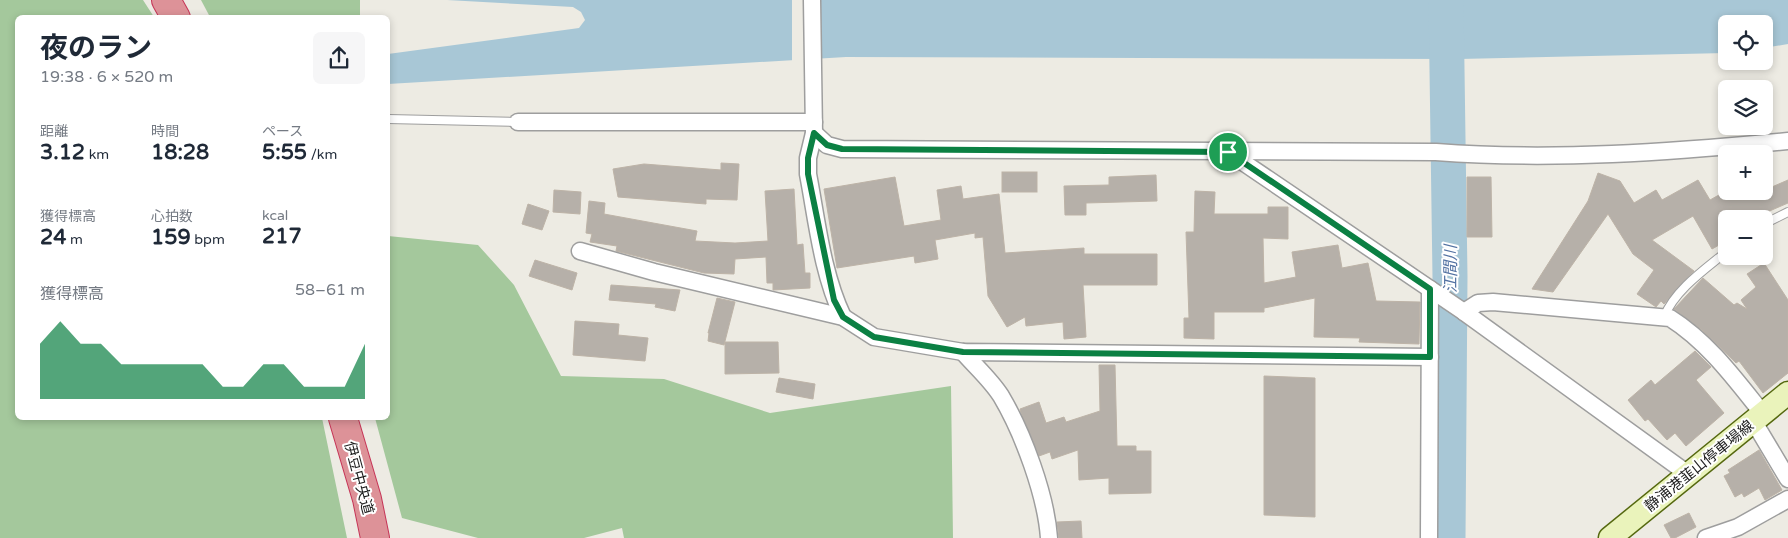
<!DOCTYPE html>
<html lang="ja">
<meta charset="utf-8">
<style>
body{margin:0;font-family:"Varela Round","Noto Sans JP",sans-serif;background:#f6f6f7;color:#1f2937;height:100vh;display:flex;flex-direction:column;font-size:19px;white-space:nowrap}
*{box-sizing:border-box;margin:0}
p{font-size:16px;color:#747a83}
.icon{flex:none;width:28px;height:28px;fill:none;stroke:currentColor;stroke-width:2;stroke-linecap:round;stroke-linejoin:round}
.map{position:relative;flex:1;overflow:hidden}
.details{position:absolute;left:15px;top:15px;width:375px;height:405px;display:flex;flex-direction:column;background:#fff;border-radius:8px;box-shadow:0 2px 8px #0003}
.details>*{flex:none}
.tools{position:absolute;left:1718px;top:15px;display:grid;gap:10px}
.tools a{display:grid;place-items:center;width:55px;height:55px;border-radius:8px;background:#fff;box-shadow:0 2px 8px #0003;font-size:25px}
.pin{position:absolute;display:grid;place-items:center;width:42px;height:42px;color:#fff;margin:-21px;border:2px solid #fff;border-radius:50%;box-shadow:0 1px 5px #0007}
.round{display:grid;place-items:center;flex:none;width:52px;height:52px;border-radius:8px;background:#f6f6f7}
.summary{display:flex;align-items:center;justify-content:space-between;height:85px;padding:0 25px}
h1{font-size:28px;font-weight:700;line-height:38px}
.stats{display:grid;grid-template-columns:repeat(3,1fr);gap:8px;height:85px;padding:5px 25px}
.stats div{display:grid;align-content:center}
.stats b{font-size:21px;font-weight:700}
.stats small{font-size:14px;font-weight:400}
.stats p{font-size:14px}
.chart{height:140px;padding:10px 25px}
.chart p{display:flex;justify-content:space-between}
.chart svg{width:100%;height:90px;margin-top:5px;fill:#0b8043;opacity:.7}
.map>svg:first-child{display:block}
</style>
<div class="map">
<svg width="1788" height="538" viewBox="0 0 1788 538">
<rect width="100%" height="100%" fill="#edebe3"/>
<g fill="#a4c89c">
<polygon points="0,0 143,0 154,17 18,18 18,418 322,418 347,538 0,538"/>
<polygon points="201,0 360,0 360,17 210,17"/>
<polygon points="388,236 478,245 514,285 561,376 664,379 770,413 951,386 953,538 624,538 622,528 584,538 478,538 402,518 375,418 388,418"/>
</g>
<polygon fill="#a8c7d6" points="447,0 1788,0 1788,44 1764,48 1764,24 1726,24 1726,53 1459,59 846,57 388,84 388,54 579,28 585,20 581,12 573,7"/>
<polygon fill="#edebe3" points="792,0 820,0 820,61 792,62"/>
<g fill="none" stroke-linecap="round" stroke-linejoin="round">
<polyline stroke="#a8c7d6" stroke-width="35" points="1446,0 1450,277 1448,538"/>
</g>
<g fill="#b6b0a9" stroke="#bdb3a7">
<polygon points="721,163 739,164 737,200 706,199 706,204 618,197 613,169 644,164 721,170"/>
<rect x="1002" y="172" width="35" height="20"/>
<polygon points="1598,173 1620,181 1634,203 1656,190 1662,200 1698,180 1710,200 1726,191 1738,191 1742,200 1788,180 1788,203 1751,219 1726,219 1726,241 1712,249 1693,216 1652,240 1694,271 1664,304 1661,301 1656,307 1637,294 1654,270 1633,254 1608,214 1553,292 1532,289 1588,201"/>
<polygon points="1156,175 1157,201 1086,203 1086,215 1065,215 1064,186 1109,185 1109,177"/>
<polygon points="895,177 904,226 941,220 937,190 961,186 963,199 999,194 1005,253 1084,248 1084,254 1157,254 1157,285 1083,285 1086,337 1064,339 1063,322 1026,326 1025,317 1007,327 988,296 983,237 975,238 975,233 935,240 938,259 915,263 914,256 837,268 824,189"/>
<polygon points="1467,177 1491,177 1492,237 1467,237"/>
<polygon points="794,189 797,245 803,244 805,273 810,273 810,288 773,290 773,283 767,283 766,257 735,259 734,274 704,273 616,251 617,246 590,242 592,234 586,233 589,201 605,203 604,214 697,231 695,241 735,243 768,241 765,191"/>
<polygon points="554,190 581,192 580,214 553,212"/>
<polygon points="1195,191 1215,192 1214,214 1268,214 1268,207 1288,207 1288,239 1263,238 1264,283 1296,277 1292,252 1338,245 1342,268 1368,263 1376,301 1420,302 1419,344 1359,342 1360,338 1314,337 1315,298 1264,308 1264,312 1214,312 1214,339 1184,338 1184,318 1189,318 1186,232 1194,232"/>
<polygon points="528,204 549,211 542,230 522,224"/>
<polygon points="535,260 577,273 572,290 529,276"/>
<polygon points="1764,263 1788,300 1788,373 1763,393 1739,361 1736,363 1703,331 1674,309 1703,278 1734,305 1737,303 1747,309 1741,300 1756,287 1747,274"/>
<polygon points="611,285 680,290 675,311 655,307 656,304 609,300"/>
<polygon points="717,298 735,302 724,345 708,341 709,333 708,333"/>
<polygon points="575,321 619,324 618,335 648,338 645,361 573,355"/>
<polygon points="725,342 778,342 779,373 725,374"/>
<polygon points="1695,351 1711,367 1696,380 1724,413 1686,446 1675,433 1667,440 1648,419 1645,421 1628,400 1651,380 1655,385"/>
<polygon points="1099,365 1115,365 1117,446 1136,446 1136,451 1151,451 1151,493 1109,494 1109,478 1079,480 1078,450 1052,459 1050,452 1039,456 1021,413 1020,409 1039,402 1046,423 1064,417 1066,422 1100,411"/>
<polygon points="1264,376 1315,378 1315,517 1264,515"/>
<polygon points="779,378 815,384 813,399 776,392"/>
<polygon points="1759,450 1782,490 1765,500 1759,488 1744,497 1742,493 1735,497 1724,476 1730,473 1728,470"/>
<polygon points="1689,513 1696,527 1675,538 1671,538 1664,525"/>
<polygon points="1081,521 1082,538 1059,538 1057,522"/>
</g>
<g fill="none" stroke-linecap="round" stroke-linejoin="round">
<defs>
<g id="service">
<polyline points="388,119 518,122"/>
<polyline points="1764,224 1788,212"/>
<path d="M1664,317C1675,290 1704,270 1726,252"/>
</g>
<g id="minor">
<path d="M812,0L814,133L808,158V174C817,221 822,273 843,317"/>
<polyline points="518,122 814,122"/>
<path d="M814,133L827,145L842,149L1436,152C1553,161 1671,152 1788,141"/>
<polyline points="1228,152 1464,312 1688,474"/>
<polyline points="580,251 654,272 843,317 874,337 963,352 1430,357"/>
<path d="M1464,312L1478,303L1493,302L1670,318C1708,342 1735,379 1763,414"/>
<path d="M963,352C975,366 991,380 1001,396C1023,433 1046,495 1049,538"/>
<polyline points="1754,422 1788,479"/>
<polyline points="1429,538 1430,289"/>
<polyline points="1706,538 1738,527 1788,499"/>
</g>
<polyline id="secondary" points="1610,538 1788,393"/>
<g id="motorway">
<polyline points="166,0 176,18"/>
<polyline points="343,418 367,499 375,538"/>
</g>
</defs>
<use href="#service" stroke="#9e9e9e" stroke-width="10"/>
<use href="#minor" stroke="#9e9e9e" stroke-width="19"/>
<use href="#secondary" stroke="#55680f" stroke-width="25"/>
<use href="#motorway" stroke="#c63557" stroke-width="30"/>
<use href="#service" stroke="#fff" stroke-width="8"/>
<use href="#minor" stroke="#fff" stroke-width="16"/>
<use href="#secondary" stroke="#eaf3bb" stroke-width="22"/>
<use href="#motorway" stroke="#dd9298" stroke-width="28"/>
</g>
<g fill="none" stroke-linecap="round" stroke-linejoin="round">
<defs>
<polygon id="route" points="814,133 827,145 842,149 1228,152 1430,289 1430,357 963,352 874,337 843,317 834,300 808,174 808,158"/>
</defs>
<use href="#route" stroke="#fff" stroke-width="10"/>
<use href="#route" stroke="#0b8043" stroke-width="6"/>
</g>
<g text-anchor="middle" stroke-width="4" stroke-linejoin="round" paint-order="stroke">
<g font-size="15" fill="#1d1d1d" stroke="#fff">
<text transform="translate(1699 466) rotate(-39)" y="5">静浦港韮山停車場線</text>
<text transform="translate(359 478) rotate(75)" y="5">伊豆中央道</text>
</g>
<g font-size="16" font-style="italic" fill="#5372a2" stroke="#fff">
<text transform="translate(1450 269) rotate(-90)" y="6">江間川</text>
</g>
</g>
</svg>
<div class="tools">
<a><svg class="icon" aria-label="locate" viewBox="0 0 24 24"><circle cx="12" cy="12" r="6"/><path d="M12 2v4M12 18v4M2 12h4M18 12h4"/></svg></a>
<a><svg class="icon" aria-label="layers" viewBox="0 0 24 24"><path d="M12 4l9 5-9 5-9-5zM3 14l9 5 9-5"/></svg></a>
<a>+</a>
<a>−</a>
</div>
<div class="pin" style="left:1228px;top:152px;background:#1e9e55"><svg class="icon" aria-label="arrive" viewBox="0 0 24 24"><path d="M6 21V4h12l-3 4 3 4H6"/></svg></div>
<section class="details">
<div class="summary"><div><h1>夜のラン</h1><p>19:38 · 6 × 520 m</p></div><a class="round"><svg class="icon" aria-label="share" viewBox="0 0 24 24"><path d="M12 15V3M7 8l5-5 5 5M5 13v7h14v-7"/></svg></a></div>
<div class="stats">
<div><p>距離</p><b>3.12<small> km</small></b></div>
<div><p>時間</p><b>18:28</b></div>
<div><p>ペース</p><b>5:55<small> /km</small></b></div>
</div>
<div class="stats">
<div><p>獲得標高</p><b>24<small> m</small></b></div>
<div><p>心拍数</p><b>159<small> bpm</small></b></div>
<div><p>kcal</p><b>217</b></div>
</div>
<div class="chart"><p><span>獲得標高</span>58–61 m</p>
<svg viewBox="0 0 160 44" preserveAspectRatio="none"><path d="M0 44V17L10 6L20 17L30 17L40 27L50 27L60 27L70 27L80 27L90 38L100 38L110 27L120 27L130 38L140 38L150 38L160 17V44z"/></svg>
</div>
</section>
</div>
